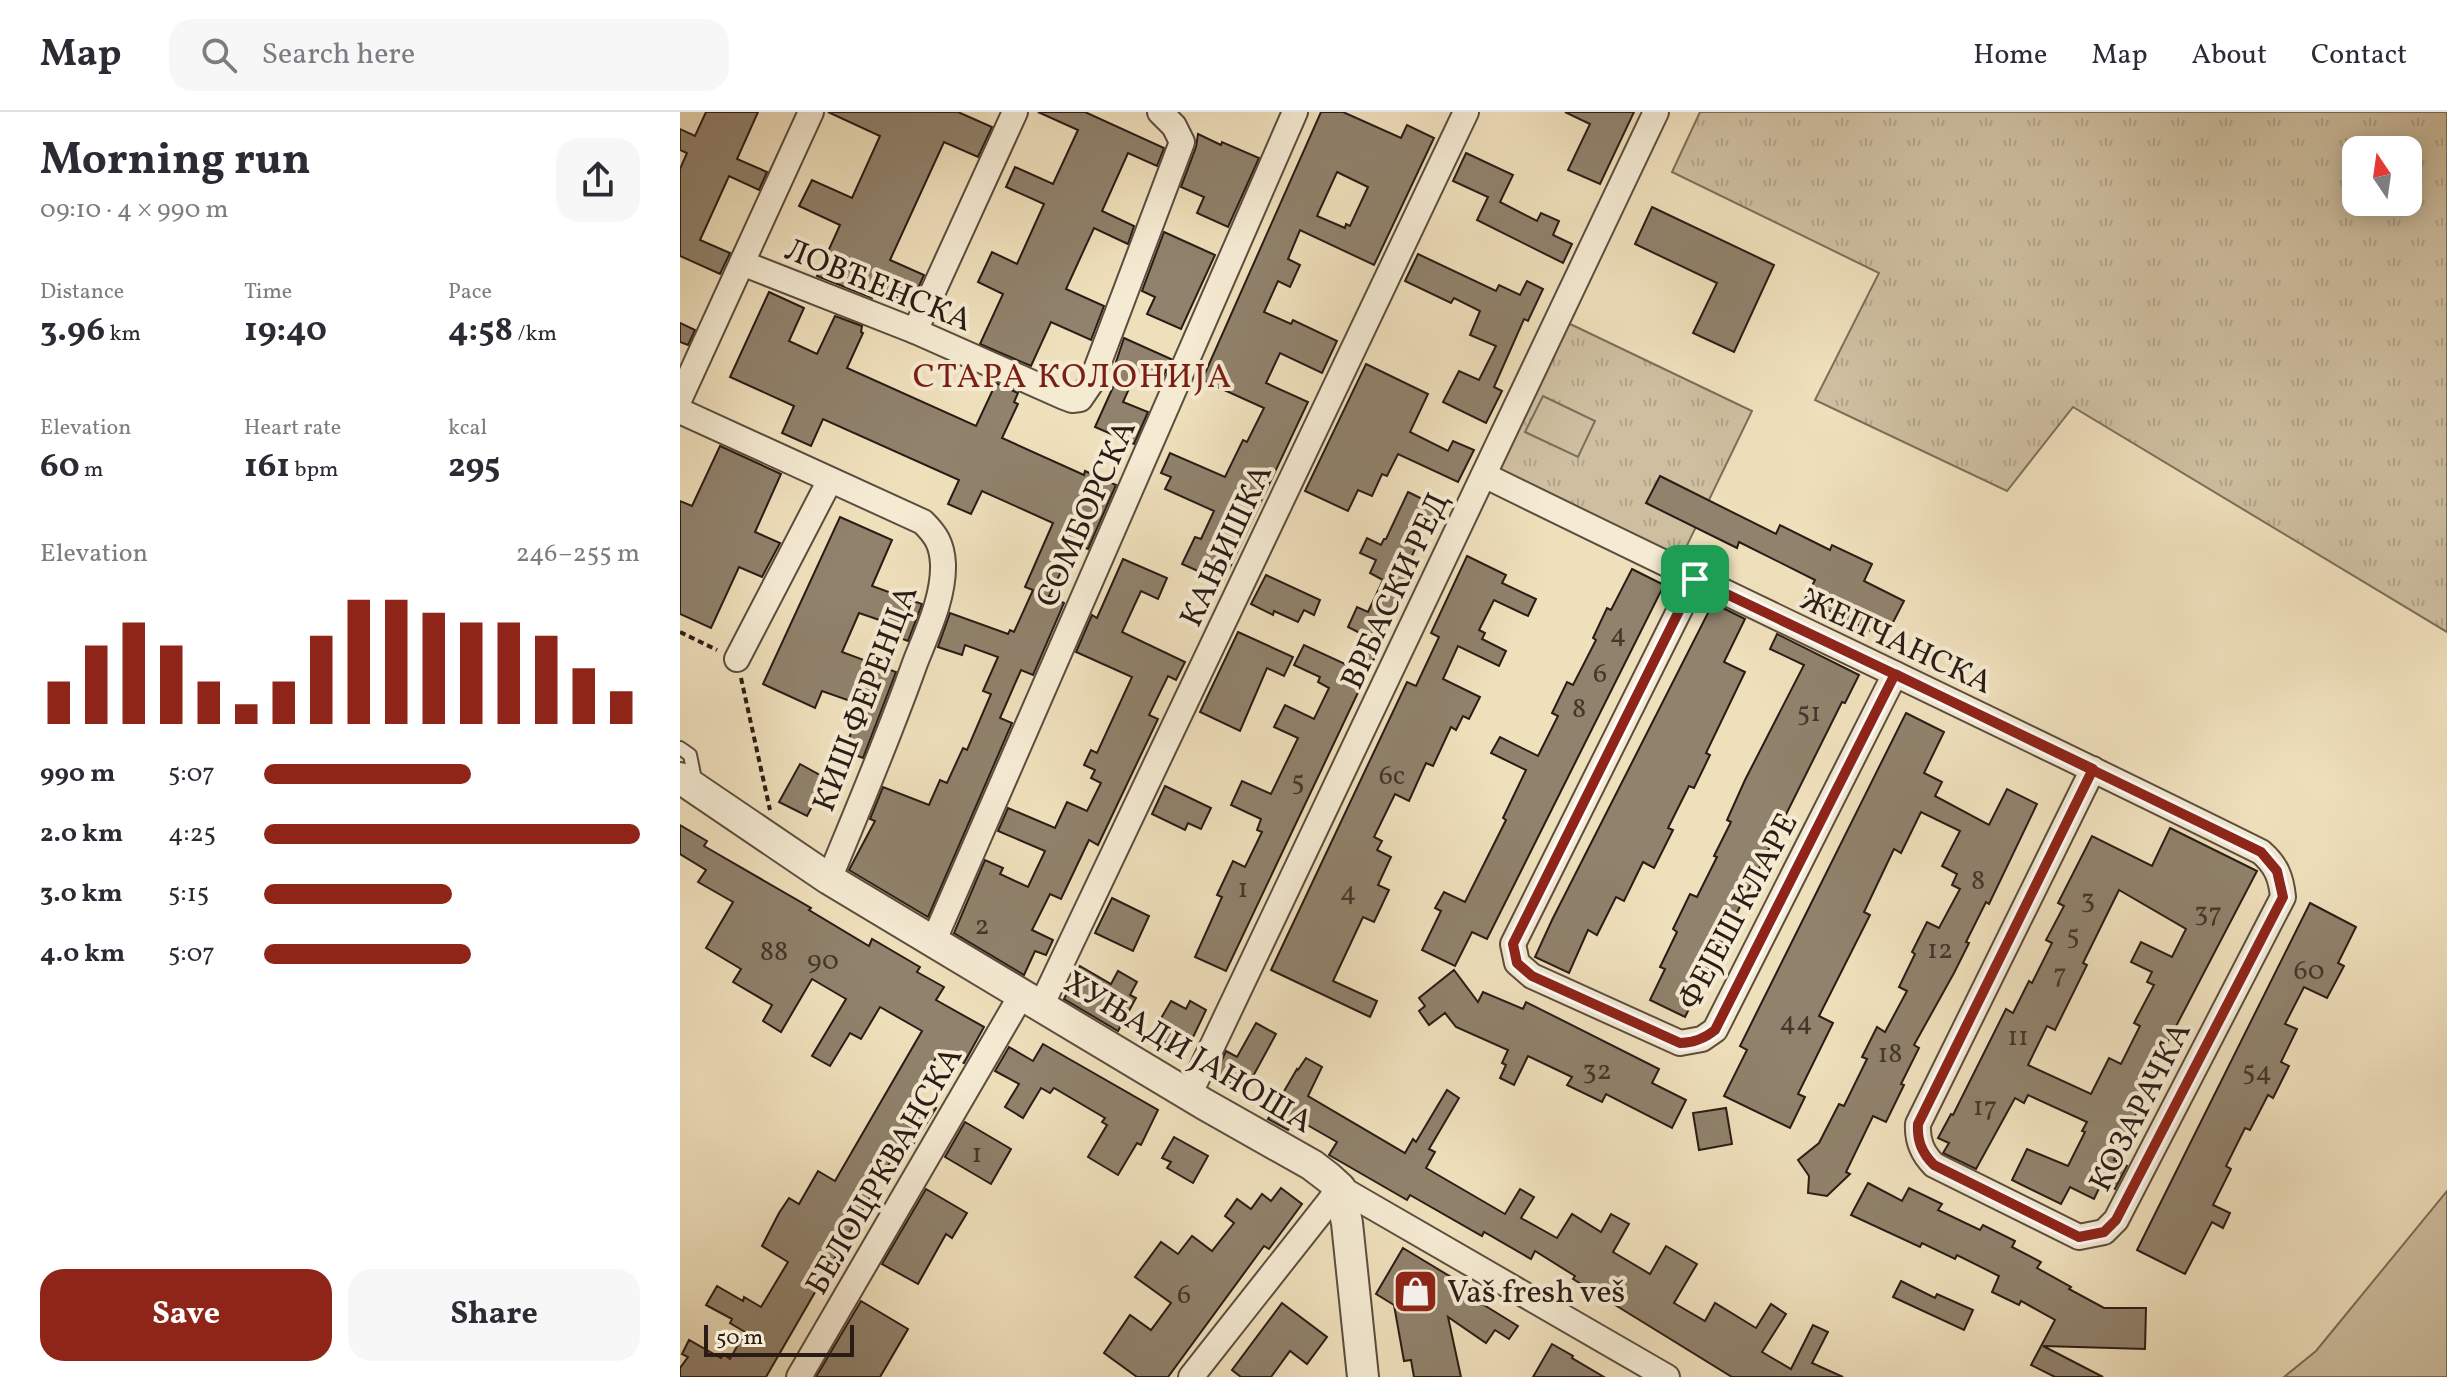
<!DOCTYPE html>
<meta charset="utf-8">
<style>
body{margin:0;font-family:Vollkorn,serif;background:#f7f7f7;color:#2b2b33;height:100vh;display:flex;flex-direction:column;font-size:30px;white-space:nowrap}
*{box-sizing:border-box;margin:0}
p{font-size:26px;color:#7c7c81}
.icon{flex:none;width:44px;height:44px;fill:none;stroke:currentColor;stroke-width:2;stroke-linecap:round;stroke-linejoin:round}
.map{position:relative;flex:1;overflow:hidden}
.drawer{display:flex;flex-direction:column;background:#fff;width:680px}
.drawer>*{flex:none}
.needle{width:52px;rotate:347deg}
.tools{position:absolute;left:1662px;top:24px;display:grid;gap:16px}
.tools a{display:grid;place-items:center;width:80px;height:80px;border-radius:16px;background:#fff;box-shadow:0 4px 20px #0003;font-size:40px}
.scale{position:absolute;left:24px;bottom:20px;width:150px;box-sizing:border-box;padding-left:8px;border:4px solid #2a1c15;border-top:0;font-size:22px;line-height:28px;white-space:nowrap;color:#2a1c15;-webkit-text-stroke:6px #f5ebd3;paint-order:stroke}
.pin{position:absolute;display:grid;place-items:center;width:68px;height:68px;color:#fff;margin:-34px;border-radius:16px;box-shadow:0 4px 12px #0006}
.round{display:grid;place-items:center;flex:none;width:84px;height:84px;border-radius:24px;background:#f7f7f7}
.head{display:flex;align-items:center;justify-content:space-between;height:136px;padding:0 40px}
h1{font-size:44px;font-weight:700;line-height:60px}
.stats{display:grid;grid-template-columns:repeat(3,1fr);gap:12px;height:136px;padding:8px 40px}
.stats div{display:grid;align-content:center}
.stats b{font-size:34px;font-weight:700}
.stats small{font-size:22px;font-weight:400}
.stats p{font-size:22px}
.chart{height:224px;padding:16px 40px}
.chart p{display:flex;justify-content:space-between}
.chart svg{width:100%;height:144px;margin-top:8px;stroke:#8f2418;stroke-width:6}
.primary-button{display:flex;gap:16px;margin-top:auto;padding:16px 40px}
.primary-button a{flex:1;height:92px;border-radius:24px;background:#8f2418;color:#fff;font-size:32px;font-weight:700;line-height:92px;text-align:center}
.primary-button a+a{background:#f7f7f7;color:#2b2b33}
ul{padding:0 40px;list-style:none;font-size:26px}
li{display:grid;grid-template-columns:128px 96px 1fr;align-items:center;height:60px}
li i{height:20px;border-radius:10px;background:#8f2418}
header{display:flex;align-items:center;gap:48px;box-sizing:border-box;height:112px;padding:0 40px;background:#fff;border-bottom:2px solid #e1e1e2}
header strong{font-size:38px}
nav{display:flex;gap:44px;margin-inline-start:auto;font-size:28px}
.search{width:560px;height:72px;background:#f7f7f7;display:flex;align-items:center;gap:20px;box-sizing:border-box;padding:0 28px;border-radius:24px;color:#7c7c81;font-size:30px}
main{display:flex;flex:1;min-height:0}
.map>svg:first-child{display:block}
</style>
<header>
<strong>Map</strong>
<div class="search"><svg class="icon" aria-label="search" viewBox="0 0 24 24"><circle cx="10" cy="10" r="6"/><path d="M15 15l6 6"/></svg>Search here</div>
<nav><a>Home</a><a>Map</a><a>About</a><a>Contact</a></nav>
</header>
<main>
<section class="drawer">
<div class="head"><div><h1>Morning run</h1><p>09:10 · 4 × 990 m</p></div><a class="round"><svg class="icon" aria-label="share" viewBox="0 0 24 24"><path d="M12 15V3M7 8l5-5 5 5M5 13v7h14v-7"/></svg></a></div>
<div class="stats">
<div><p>Distance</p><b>3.96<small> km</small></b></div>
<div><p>Time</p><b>19:40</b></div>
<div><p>Pace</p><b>4:58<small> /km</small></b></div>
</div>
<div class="stats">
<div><p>Elevation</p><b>60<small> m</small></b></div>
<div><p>Heart rate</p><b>161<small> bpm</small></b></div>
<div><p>kcal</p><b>295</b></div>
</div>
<div class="chart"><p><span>Elevation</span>246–255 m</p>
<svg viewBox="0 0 160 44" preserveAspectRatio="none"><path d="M5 44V31M15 44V20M25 44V13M35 44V20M45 44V31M55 44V38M65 44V31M75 44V17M85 44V6M95 44V6M105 44V10M115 44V13M125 44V13M135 44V17M145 44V27M155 44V34"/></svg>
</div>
<ul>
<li><b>990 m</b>5:07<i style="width:55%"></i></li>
<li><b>2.0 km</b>4:25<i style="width:100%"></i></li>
<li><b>3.0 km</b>5:15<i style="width:50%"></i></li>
<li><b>4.0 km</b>5:07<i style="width:55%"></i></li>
</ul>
<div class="primary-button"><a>Save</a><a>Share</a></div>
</section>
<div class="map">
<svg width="1767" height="1265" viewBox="0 0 1767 1265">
<defs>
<pattern id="grass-tufts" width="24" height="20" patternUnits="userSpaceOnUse" patternTransform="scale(2)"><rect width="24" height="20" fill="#cebfa0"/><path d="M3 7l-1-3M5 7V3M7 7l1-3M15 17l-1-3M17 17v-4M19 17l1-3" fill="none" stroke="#b1a489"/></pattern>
</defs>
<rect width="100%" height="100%" fill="#efe0bc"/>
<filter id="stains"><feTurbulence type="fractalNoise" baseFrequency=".0025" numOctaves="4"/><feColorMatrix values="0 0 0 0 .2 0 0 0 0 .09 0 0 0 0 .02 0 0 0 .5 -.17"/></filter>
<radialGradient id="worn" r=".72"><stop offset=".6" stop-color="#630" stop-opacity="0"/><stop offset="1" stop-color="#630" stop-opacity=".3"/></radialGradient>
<g fill="url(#grass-tufts)" stroke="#7c6e5a" stroke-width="2" fill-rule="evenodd">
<path d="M1020,0H1767V520L1393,295L1327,379L1135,288L1199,161L992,60ZM1728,38V90H1676V38Z"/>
<polygon points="886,210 1072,299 998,452 812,363"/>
</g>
<g fill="#cebfa0" stroke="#7c6e5a" stroke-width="2">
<polygon points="863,284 915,309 898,345 845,320"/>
<polygon points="1767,1079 1767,1265 1604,1265 1636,1239"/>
</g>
<g fill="#90826c" stroke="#2a1c15" stroke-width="2" fill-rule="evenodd">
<polygon points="26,0 78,0 57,47 87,60 79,78 49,64 20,128 50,141 40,162 0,144 0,57 7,41 0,38 0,17 15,24"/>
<polygon points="148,0 278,0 312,15 298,45 264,30 210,148 244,163 231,192 195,176 192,186 137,164 160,113 119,94 132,68 172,86 200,24"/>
<polygon points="358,0 405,0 484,36 477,54 448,41 422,99 454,114 448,132 414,116 386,177 424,194 411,228 371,210 351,254 300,232 323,182 298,170 312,140 337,152 364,92 326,75 335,55 373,72 398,18"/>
<path d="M641,0H663L721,26L727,13L754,26L694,153L620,118L608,147L620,153L610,175L598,169L584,200L611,212L613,208L657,229L642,261L600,241L586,271L628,290L543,470L502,452L515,425L521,427L534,399L485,377L491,365L481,361L490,341L545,365L563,328L567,330L584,296L522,268ZM657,60L688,75L670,114L666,112L665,116L637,104Z"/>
<polygon points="885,0 954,0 920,72 888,58 910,12"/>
<polygon points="518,22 541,33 542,30 579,46 548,115 517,101 524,85 501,75 516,35"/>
<polygon points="786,41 833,63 820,90 857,109 861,101 879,109 873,123 892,132 883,151 797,108 808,85 773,69"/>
<polygon points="972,95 1094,153 1054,240 1013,221 1037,171 955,132"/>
<polygon points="484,120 535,143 501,217 467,202 475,185 462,179"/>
<polygon points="738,142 816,179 819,173 840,183 847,169 863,177 848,209 844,207 814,275 822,279 806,311 763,290 779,259 799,268 816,234 790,223 800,199 774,186 771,191 725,169"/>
<polygon points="89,180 124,196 109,229 137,242 155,204 182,214 181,220 183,221 167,256 296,314 316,271 338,281 334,290 338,292 322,326 404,363 405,359 436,373 408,437 395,432 369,484 384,491 353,563 341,558 320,606 332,611 248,805 169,758 195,709 190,707 203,675 249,693 260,668 267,671 283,636 287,638 311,582 303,579 318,545 285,533 282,543 258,535 270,501 328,522 330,518 334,520 353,478 345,475 373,411 302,379 291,402 268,392 279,368 143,307 131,334 102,321 114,294 50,265"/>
<polygon points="0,211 15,218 8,233 0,230"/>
<polygon points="444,226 491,247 481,270 457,259 443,290 468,300 454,332 415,315 443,253 436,250"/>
<polygon points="686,252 748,282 730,320 768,339 773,329 794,338 778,370 718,342 707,364 702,362 692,384 678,378 668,399 625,379"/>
<polygon points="40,334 101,362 75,420 100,431 82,465 59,455 31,516 0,502 0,389 12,394"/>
<polygon points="980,364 1096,422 1100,413 1150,438 1152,433 1192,452 1184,469 1224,489 1205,526 1125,487 1135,468 1059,430 1057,436 966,391"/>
<polygon points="728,380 765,398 753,423 744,418 729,450 738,454 546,859 515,845 542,785 537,783 553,749 565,755 582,720 577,718 581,707 551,693 562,669 591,682 618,626 594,615 605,593 634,607 649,576 638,570 640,565 614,553 624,533 667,553 682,522 668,515 677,495 688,500 703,468 690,461 696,448 680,441 687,426 701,433 704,427 706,427"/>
<polygon points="160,405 212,428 192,474 242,492 228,529 214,524 217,514 179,501 162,540 216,560 183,646 164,639 182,593 142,579 135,596 83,572"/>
<polygon points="787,444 826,463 822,471 856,487 848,504 814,488 799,518 805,521 802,527 826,539 819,554 778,534 763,567 800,585 789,607 783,604 776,618 771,615 753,654 746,651 729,689 715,682 694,725 702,729 697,738 711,745 698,773 709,778 694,810 683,805 653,869 697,889 690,905 591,858 727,570 736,574 759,525 751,521"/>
<polygon points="443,447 487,466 478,487 461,479 442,520 505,550 496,568 488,564 469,603 478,607 418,733 409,728 381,787 370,782 352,818 373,828 366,843 355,839 344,863 274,821 305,748 323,756 320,762 348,775 365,739 318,719 328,696 375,716 387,690 407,699 421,671 411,666 415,658 404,653 411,638 417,641 452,565 396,540 412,503 417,506"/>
<polygon points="952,457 984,473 807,827 792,820 775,854 742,838 761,799 755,796 764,780 785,790 826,708 823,706 846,658 811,641 820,625 858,644 878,604 872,601 887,570 893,573 916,528 913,526 927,496 931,498"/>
<polygon points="586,463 640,488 634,503 624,498 618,510 594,499 593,503 571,492"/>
<polygon points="1033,491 1065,507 1044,550 1065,560 1026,641 1030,643 1014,676 1009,674 988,716 993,718 974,756 963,750 944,789 936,785 917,823 908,818 889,861 855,845 872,808"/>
<polygon points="558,520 613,545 604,564 587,556 560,619 520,600"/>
<polygon points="1097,522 1179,563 1165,591 1162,590 1005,905 970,888 985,857 980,855 997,820 993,817 1010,782 1017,785 1037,745 1034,744 1051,710 1047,708 1065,668 1124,553 1090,537"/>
<polygon points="1226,601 1264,620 1244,661 1262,670 1255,684 1309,713 1327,677 1357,692 1309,792 1306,790 1286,830 1289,831 1274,861 1234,933 1239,936 1221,972 1224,973 1206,1010 1193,1004 1166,1060 1170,1062 1147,1084 1128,1081 1129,1064 1118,1048 1139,1031 1159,992 1164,994 1187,947 1182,945 1197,915 1205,920 1227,879 1219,875 1235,842 1232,840 1247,810 1259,816 1280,777 1272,773 1277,762 1262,754 1280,719 1241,700 1221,741 1214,737 1184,800 1190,803 1139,904 1153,911 1118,982 1125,985 1110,1016 1044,984 1067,938 1060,934"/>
<polygon points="120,652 147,667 127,704 99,690"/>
<polygon points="485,674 531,696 521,717 508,711 505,718 472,702"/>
<polygon points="0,713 27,729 24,734 131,796 129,798 189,834 192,827 240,855 237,860 264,875 256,888 304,915 284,951 272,944 268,950 257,944 235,982 256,996 232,1034 223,1028 86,1265 0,1265 0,1256 8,1245 2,1242 9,1228 41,1246 43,1242 50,1247 65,1220 50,1211 52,1207 26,1193 37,1174 63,1189 64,1185 81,1195 108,1150 82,1134 99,1101 109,1086 119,1092 138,1059 155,1069 242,919 200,895 181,927 170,921 150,954 132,944 166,887 132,867 101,920 83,909 92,893 53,870 61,857 26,836 53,790 18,770 26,758 0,742"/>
<path d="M1490,716L1577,759L1469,966L1472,968L1434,1048L1447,1054L1435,1077L1422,1070L1414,1087L1390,1075L1381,1092L1332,1068L1347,1037L1388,1054L1405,1020L1402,1019L1407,1010L1348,983L1344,991L1335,986L1296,1057L1263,1041L1269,1031L1258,1026L1271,1002L1273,1003L1326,897L1333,901L1349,869L1352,871L1372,831L1366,828L1384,794L1378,791L1412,724L1472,754ZM1439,778L1506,817L1492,845L1461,830L1451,850L1472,860L1467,870L1474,873L1454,911L1460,914L1441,952L1429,946L1411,982L1348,953L1367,914L1375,918L1407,853L1403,851Z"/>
<polygon points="432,786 469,804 453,839 415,821"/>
<polygon points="1630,791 1676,815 1658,851 1664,854 1647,886 1624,875 1605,912 1617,917 1601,950 1609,954 1593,986 1588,983 1570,1018 1565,1016 1546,1054 1551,1057 1533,1093 1550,1101 1543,1116 1532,1110 1505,1162 1457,1138"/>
<polygon points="400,854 431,872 438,859 457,870 450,883 456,886 438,919 384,887"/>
<polygon points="774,858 798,890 803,880 843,897 846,890 979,957 972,971 1006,988 992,1016 926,982 922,990 887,973 892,965 848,944 834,973 820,966 826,953 822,951 828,938 776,915 765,901 749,913 739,899 745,894 739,886"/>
<polygon points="491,889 506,897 510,889 526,898 505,942 472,922"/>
<polygon points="576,911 596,922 565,979 535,963 546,939 557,945"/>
<polygon points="363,932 478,998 461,1033 457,1031 438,1063 408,1045 427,1013 422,1010 425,1006 374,976 370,981 361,976 343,1006 325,995 339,972 315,959 329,935 353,949"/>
<polygon points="626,946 642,955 628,984 725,1041 733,1027 736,1030 767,978 779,986 749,1037 755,1040 746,1056 825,1102 840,1077 854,1085 841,1106 877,1126 892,1102 921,1120 931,1102 949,1112 933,1140 970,1162 986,1134 1017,1152 994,1191 1025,1209 1035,1191 1076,1216 1091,1192 1106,1202 1082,1240 1111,1257 1133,1213 1148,1220 1132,1251 1163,1265 1052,1265 893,1167 895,1164 855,1139 851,1147 804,1120 802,1124 730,1083 727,1088 649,1043 657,1030 615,1006 608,1018 588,1007 617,957 618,958"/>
<polygon points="1046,996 1052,1032 1019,1038 1013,1001"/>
<polygon points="285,1010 331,1037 311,1072 265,1045"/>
<polygon points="494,1025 528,1044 513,1071 487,1056 491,1050 482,1046"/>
<polygon points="1188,1071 1222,1089 1229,1076 1262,1092 1258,1098 1300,1118 1303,1113 1335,1129 1332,1135 1361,1150 1357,1156 1391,1175 1389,1177 1424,1196 1466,1196 1465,1237 1363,1234 1423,1265 1375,1265 1351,1253 1375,1208 1341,1189 1339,1193 1312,1180 1319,1164 1277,1143 1275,1147 1242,1131 1240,1135 1171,1103"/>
<polygon points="601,1076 622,1092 589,1137 584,1134 488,1265 457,1265 424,1241 450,1203 471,1218 491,1191 455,1165 481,1130 498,1142 512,1124 532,1139 554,1111 545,1104 557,1087 571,1097 582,1082 591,1089"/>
<polygon points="246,1077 287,1101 272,1126 266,1122 238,1172 202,1152"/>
<polygon points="723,1136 776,1168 773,1174 838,1214 829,1227 815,1218 806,1231 768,1205 781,1265 734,1265 731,1248 724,1249 714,1193 696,1182"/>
<polygon points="1221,1169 1255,1186 1257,1182 1293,1198 1284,1218 1213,1185"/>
<polygon points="181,1189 228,1217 200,1265 136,1265"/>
<polygon points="602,1191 647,1225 627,1252 610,1239 591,1265 561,1265 552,1258"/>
<polygon points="872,1232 893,1244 892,1246 924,1265 853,1265"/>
</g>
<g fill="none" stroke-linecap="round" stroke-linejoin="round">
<defs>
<polyline id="service" points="0,636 10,643 16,672"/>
<g id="minor">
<polyline points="62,151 235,219 384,285 392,288 400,287 411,271 502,30 494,14 480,0"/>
<polyline points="235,219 335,0"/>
<polyline points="0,286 131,0"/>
<path d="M0,299L243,410C256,423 262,432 263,452C264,486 247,520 235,551C209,624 179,695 149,767"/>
<path d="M804,363C1062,490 1323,612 1581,740C1596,753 1601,765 1603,785L1436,1108L1424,1120L1399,1125L1254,1053C1242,1041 1237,1029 1238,1012L1413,657"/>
<polyline points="1015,467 833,832 837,851 852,864 1000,931 1022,927 1035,918 1215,562"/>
<polyline points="57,547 150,368"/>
<polyline points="254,828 615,0"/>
<polyline points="361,894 786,0"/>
<polyline points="509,983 976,0"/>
<polyline points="119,1265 342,882"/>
<polyline points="511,1265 660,1076 987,1265"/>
</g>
<polyline id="tertiary" points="0,666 149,767 524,992 632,1053 649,1066 660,1076 667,1111 683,1265"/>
</defs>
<use href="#service" stroke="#5b4d3f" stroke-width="16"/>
<use href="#minor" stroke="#5b4d3f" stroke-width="28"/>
<use href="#tertiary" stroke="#5b4d3f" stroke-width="34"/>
<g stroke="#2a1c15" stroke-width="4" stroke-dasharray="6 4" stroke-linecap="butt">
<polyline points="0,520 37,538"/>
<polyline points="61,566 90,698"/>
</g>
<use href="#service" stroke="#f5ebd3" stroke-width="12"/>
<use href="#minor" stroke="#f5ebd3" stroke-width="24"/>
<use href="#tertiary" stroke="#f5ebd3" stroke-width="30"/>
</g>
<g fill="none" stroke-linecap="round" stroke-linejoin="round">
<defs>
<path id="route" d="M1015,467L1413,657L1238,1012C1237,1029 1242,1041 1254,1053L1399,1125L1424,1120L1436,1108L1603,785L1597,759L1581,740L1215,562L1035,918C1024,927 1014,931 1000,931L852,864L837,851L833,832L1015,467"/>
</defs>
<use href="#route" stroke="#fff" stroke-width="16"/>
<use href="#route" stroke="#8f2418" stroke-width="10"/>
</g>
<defs>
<symbol id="shop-square" viewBox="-11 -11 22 22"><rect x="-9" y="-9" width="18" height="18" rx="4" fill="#8f2418" stroke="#f5ebd3"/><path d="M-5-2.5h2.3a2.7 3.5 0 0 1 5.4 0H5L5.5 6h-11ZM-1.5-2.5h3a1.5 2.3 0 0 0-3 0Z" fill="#fff"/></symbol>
</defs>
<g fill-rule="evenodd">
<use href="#shop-square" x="710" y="1154" width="51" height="51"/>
</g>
<g text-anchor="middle" stroke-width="8" stroke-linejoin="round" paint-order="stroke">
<g font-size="28" fill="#44362b">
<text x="938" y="530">4</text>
<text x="920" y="570">6</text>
<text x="899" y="605">8</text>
<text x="1129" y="609">51</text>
<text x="712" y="672">6c</text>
<text x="618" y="678">5</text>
<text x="1298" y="777">8</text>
<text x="563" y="785">1</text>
<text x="668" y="788">4</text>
<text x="1408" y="796">3</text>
<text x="1528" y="809">37</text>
<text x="302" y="822">2</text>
<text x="1393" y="832">5</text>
<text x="1260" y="846">12</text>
<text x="94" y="848">88</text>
<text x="143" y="857">90</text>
<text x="1629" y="867">60</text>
<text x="1380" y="870">7</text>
<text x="1116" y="918">44</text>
<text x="1338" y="933">11</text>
<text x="1210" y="950">18</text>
<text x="917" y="967">32</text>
<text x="1577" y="968">54</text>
<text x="1305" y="1003">17</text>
<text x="297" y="1050">1</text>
<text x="504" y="1191">6</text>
</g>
<g font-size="32" fill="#2a1c15" stroke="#f5ebd3">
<text transform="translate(199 172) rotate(22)" y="11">ЛОВЋЕНСКА</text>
<text transform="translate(405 401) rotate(-66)" y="11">СОМБОРСКА</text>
<text transform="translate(545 433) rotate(-65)" y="11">КАЊИШКА</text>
<text transform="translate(714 478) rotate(-65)" y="11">ВРБАСКИ РЕД</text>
<text transform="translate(1217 528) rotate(25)" y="11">ЖЕПЧАНСКА</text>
<text transform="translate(184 586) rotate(-69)" y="11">КИШ ФЕРЕНЦА</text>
<text transform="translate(1057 799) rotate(-62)" y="11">ФЕЈЕШ КЛАРЕ</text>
<text transform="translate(509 939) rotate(31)" y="11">ХУЊАДИ ЈАНОША</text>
<text transform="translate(1459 994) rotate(-63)" y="11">КОЗАРАЧКА</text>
<text transform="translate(203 1058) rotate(-60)" y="11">БЕЛОЦРКВАНСКА</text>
</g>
<g font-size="32" fill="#2a1c15" stroke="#f5ebd3" text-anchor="start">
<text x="767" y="1190">Vaš fresh veš</text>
</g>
<g font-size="34" letter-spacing="2" fill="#7a1f14" stroke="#f5ebd3">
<text x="393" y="275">СТАРА КОЛОНИЈА</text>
</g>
</g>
<rect width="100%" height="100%" filter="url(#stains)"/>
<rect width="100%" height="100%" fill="url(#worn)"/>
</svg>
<div class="tools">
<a><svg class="needle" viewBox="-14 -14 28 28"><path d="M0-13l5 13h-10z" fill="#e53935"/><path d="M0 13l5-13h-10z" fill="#7c7c81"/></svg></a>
</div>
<div class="scale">50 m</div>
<div class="pin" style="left:1015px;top:467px;background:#1e9e55"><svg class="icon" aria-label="arrive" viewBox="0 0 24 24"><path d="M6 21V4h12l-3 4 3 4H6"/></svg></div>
</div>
</main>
